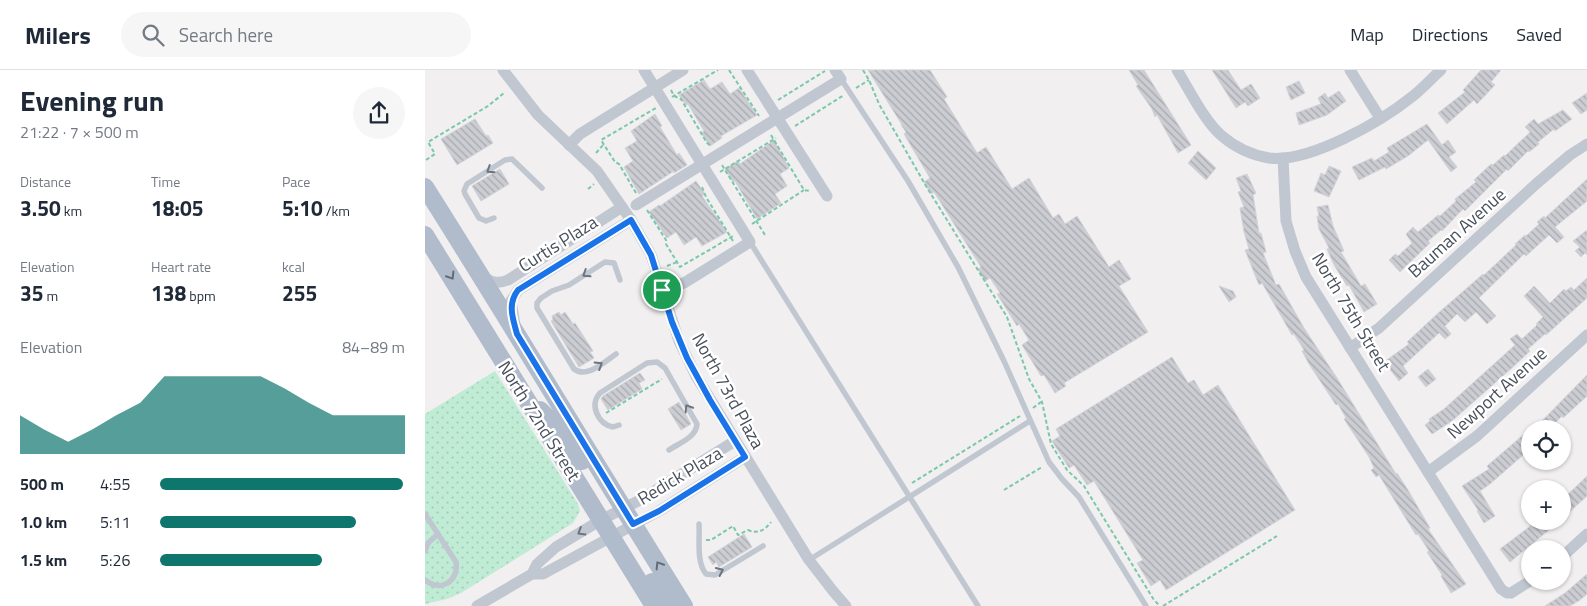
<!DOCTYPE html>
<meta charset="utf-8">
<style>
body{margin:0;font-family:"Titillium Web",sans-serif;background:#f6f6f7;color:#1f2937;height:100vh;display:flex;flex-direction:column;font-size:19px;white-space:nowrap}
*{box-sizing:border-box;margin:0}
p{font-size:16px;color:#747a83}
.icon{flex:none;width:28px;height:28px;fill:none;stroke:currentColor;stroke-width:2;stroke-linecap:round;stroke-linejoin:round}
.map{position:relative;flex:1;overflow:hidden}
.panel{display:flex;flex-direction:column;background:#fff;width:425px}
.panel>*{flex:none}
.controls{position:absolute;left:1096px;top:350px;display:grid;gap:10px}
.controls a{display:grid;place-items:center;width:50px;height:50px;border-radius:50%;background:#fff;box-shadow:0 1px 4px #0004;font-size:25px}
.pin{position:absolute;display:grid;place-items:center;width:42px;height:42px;color:#fff;margin:-21px;border:2px solid #fff;border-radius:50%;box-shadow:0 1px 5px #0007}
.round{display:grid;place-items:center;flex:none;width:52px;height:52px;border-radius:26px;background:#f6f6f7}
.summary{display:flex;align-items:center;justify-content:space-between;height:85px;padding:0 20px}
h1{font-size:28px;font-weight:700;line-height:38px}
.figures{display:grid;grid-template-columns:repeat(3,1fr);gap:8px;height:85px;padding:5px 20px}
.figures div{display:grid;align-content:center}
.figures b{font-size:21px;font-weight:700}
.figures small{font-size:14px;font-weight:400}
.figures p{font-size:14px}
.chart{height:140px;padding:10px 20px}
.chart p{display:flex;justify-content:space-between}
.chart svg{width:100%;height:90px;margin-top:5px;fill:#0f766e;opacity:.7}
ul{padding:0 20px;list-style:none;font-size:16px}
li{display:grid;grid-template-columns:80px 60px 1fr;align-items:center;height:38px}
li i{height:12px;border-radius:6px;background:#0f766e}
header{display:flex;align-items:center;gap:30px;box-sizing:border-box;height:70px;padding:0 25px;background:#fff;border-bottom:1px solid #e0e1e3}
header strong{font-size:24px}
nav{display:flex;gap:28px;margin-inline-start:auto;font-size:18px}
.search{width:350px;height:45px;background:#f6f6f7;display:flex;align-items:center;gap:12px;box-sizing:border-box;padding:0 18px;border-radius:28px;color:#747a83;font-size:19px}
main{display:flex;flex:1;min-height:0}
.map>svg:first-child{display:block}
</style>
<header>
<strong>Milers</strong>
<div class="search"><svg class="icon" aria-label="search" viewBox="0 0 24 24"><circle cx="10" cy="10" r="6"/><path d="M15 15l6 6"/></svg>Search here</div>
<nav><a>Map</a><a>Directions</a><a>Saved</a></nav>
</header>
<main>
<section class="panel">
<div class="summary"><div><h1>Evening run</h1><p>21:22 · 7 × 500 m</p></div><a class="round"><svg class="icon" aria-label="share" viewBox="0 0 24 24"><path d="M12 15V3M7 8l5-5 5 5M5 13v7h14v-7"/></svg></a></div>
<div class="figures">
<div><p>Distance</p><b>3.50<small> km</small></b></div>
<div><p>Time</p><b>18:05</b></div>
<div><p>Pace</p><b>5:10<small> /km</small></b></div>
</div>
<div class="figures">
<div><p>Elevation</p><b>35<small> m</small></b></div>
<div><p>Heart rate</p><b>138<small> bpm</small></b></div>
<div><p>kcal</p><b>255</b></div>
</div>
<div class="chart"><p><span>Elevation</span>84–89 m</p>
<svg viewBox="0 0 160 44" preserveAspectRatio="none"><path d="M0 44V25L10 32L20 38L30 32L40 25L50 19L60 6L70 6L80 6L90 6L100 6L110 12L120 19L130 25L140 25L150 25L160 25V44z"/></svg>
</div>
<ul>
<li><b>500 m</b>4:55<i style="width:99%"></i></li>
<li><b>1.0 km</b>5:11<i style="width:80%"></i></li>
<li><b>1.5 km</b>5:26<i style="width:66%"></i></li>
</ul>
</section>
<div class="map">
<svg width="1162" height="536" viewBox="0 0 1162 536">
<defs>
<pattern id="grass-dots" width="8" height="8" patternUnits="userSpaceOnUse" patternTransform="scale(1.25)"><rect width="8" height="8" fill="#c0ecd6"/><path d="M2 2h.1M6 6h.1" fill="none" stroke="#a6ccba" stroke-width="1.8" stroke-linecap="round"/></pattern>
<pattern id="building-back-hatch" width="6" height="6" patternUnits="userSpaceOnUse" patternTransform="scale(1.25)"><rect width="6" height="6" fill="#cccdd3"/><path d="M-1 5l2 2M0 0l6 6M5-1l2 2" fill="none" stroke="#a8a9ae"/></pattern>
</defs>
<rect width="100%" height="100%" fill="#f1efef"/>
<polygon fill="url(#grass-dots)" points="70,301 153,434 155,441 148,453 36,523 22,529 0,534 0,344"/>
<g fill="url(#building-back-hatch)" stroke="#d3d4da">
<polygon points="443,0 505,0 522,27 519,29 552,83 561,77 587,119 604,108 628,148 634,144 640,154 652,146 684,197 694,190 706,209 694,216 723,262 639,313 641,316 630,323 619,305 616,306 597,275 604,270 594,254 592,256 572,224 575,223 565,208 560,211 553,199 556,197 509,122 506,124 499,112 505,108 479,64 481,62 476,55 477,55"/>
<polygon points="704,0 719,0 766,75 753,83 732,45 730,47 727,39 711,16 713,15"/>
<polygon points="787,0 803,0 816,20 826,14 835,28 823,36 820,32 811,38"/>
<polygon points="1056,0 1076,0 1066,12 1070,15 1052,34 1049,30 1022,54 1013,43 1040,22 1038,20"/>
<polygon points="279,10 285,19 297,12 305,24 314,18 332,45 296,66 297,68 285,76 276,63 279,61 263,34 261,35 254,25"/>
<polygon points="874,11 880,23 866,30 861,17"/>
<polygon points="914,21 921,31 902,45 874,55 871,43 896,34 893,28 900,23 903,28"/>
<polygon points="1162,23 1162,40 1156,44 1147,33"/>
<polygon points="1138,40 1147,49 1130,61 1129,59 1113,72 1114,74 1104,82 1103,81 1083,101 1082,99 1040,141 1038,139 1017,161 1016,160 1003,171 1005,173 975,202 964,190 970,184 973,186 987,173 981,164 988,157 993,162 1013,145 1015,146 1031,131 1030,129 1051,112 1049,110 1066,94 1068,95 1079,85 1080,86 1105,62 1100,57 1109,49 1113,54"/>
<polygon points="230,44 237,56 235,57 252,85 254,83 262,95 249,103 249,101 214,124 199,97 208,91 200,78 212,71 206,61"/>
<polygon points="50,49 61,66 63,65 68,73 32,95 16,69"/>
<polygon points="1002,54 1017,75 1023,70 1031,82 1024,87 1032,97 1026,102 1003,70 983,86 961,99 960,97 934,110 927,97 947,88 949,91 964,82 962,78"/>
<polygon points="349,70 364,98 355,104 362,116 350,124 356,133 332,149 310,111 308,112 300,99 313,91 315,94"/>
<polygon points="773,81 791,98 781,110 763,93"/>
<polygon points="904,96 916,101 904,127 889,121 896,103 900,105"/>
<polygon points="75,99 84,114 56,131 47,116"/>
<polygon points="822,104 831,123 828,125 834,163 836,163 841,182 838,183 851,215 854,214 879,258 912,308 971,404 972,403 983,420 1005,458 1003,459 1041,514 1026,523 1016,506 1017,505 1002,482 1004,481 993,464 991,465 954,405 951,407 946,400 949,398 944,387 919,349 921,348 913,334 911,335 884,294 877,281 879,280 869,264 867,265 837,213 834,215 820,180 824,179 819,162 815,138 819,137 813,122 816,121 811,108"/>
<polygon points="1162,109 1162,131 1130,157 1139,167 1132,173 1124,165 1101,186 1099,184 1054,228 1071,246 1062,254 1051,242 1040,252 1032,244 1020,256 1026,264 1020,269 1014,263 978,296 983,303 974,311 959,292 984,274 982,272 1011,245 1058,204 1059,205 1091,175 1090,174 1100,165 1101,166 1114,154 1112,152 1119,146 1120,148"/>
<polygon points="271,111 280,124 277,126 302,162 277,176 271,167 259,175 251,162 242,168 224,142 234,135 235,136"/>
<polygon points="903,135 908,156 919,181 916,182 936,216 940,214 952,234 939,242 924,215 922,216 909,195 902,179 904,178 894,159 892,146 894,146 892,137"/>
<polygon points="1162,160 1162,185 1160,183 1156,187 1150,181 1155,177 1148,171"/>
<polygon points="1162,208 1162,228 1121,265 1120,264 1103,279 1105,281 1088,297 1027,351 1007,364 1000,355 1005,351 1004,349 1019,339 1090,275 1085,269 1092,264 1097,269 1112,255 1111,254 1118,247 1099,226 1109,216 1125,233 1139,219 1141,221 1146,217 1149,220"/>
<polygon points="794,216 808,221 811,227 804,232"/>
<polygon points="134,242 136,245 140,242 148,254 150,253 168,281 165,282 169,288 154,297 126,251 128,250 127,246"/>
<polygon points="747,287 763,313 769,310 778,325 793,315 870,440 741,520 735,510 726,516 712,493 718,490 669,411 662,415 649,395 644,398 627,371 635,366 631,359"/>
<polygon points="1003,299 1011,309 1001,317 993,307"/>
<polygon points="215,303 220,310 214,313 217,319 183,340 176,329 178,326"/>
<polygon points="1162,305 1162,326 1138,348 1137,346 1124,359 1109,359"/>
<polygon points="254,332 266,354 256,360 243,339"/>
<polygon points="1105,359 1105,379 1065,414 1055,421 1070,446 1059,453 1052,441 1053,440 1037,416 1064,399 1062,396"/>
<polygon points="1162,406 1162,426 1138,448 1138,429"/>
<polygon points="1112,451 1135,451 1085,492 1075,479"/>
<polygon points="319,464 327,477 294,497 291,492 288,495 283,487"/>
<polygon points="1162,504 1162,524 1155,530 1145,536 1120,536 1140,523"/>
</g>
<g fill="none" stroke-linecap="round" stroke-linejoin="round">
<g stroke="#7ac8ab" stroke-width="2" stroke-dasharray="4 2.5" stroke-linecap="butt">
<polyline points="304,0 334,46"/>
<polyline points="438,0 444,10 454,34 501,116 582,247 604,309 617,332 626,374 642,400 659,416 729,530 735,536"/>
<polyline points="431,18 444,10"/>
<polyline points="246,20 249,26 256,29 282,73 286,76"/>
<polyline points="247,27 293,0"/>
<polyline points="353,30 400,1"/>
<polyline points="370,56 419,25"/>
<polyline points="346,65 379,120 385,121"/>
<polyline points="171,83 179,74"/>
<polyline points="1,90 10,84 3,72 63,36 79,23"/>
<polyline points="297,95 340,165"/>
<polyline points="295,102 351,68"/>
<polyline points="277,117 281,127 308,171"/>
<polyline points="163,119 169,114"/>
<polyline points="211,123 194,94 190,92 176,70 231,38"/>
<polyline points="222,140 241,170 241,174 255,197 308,166"/>
<polyline points="327,154 379,120"/>
<polyline points="242,196 252,192"/>
<polyline points="608,338 616,332"/>
<polyline points="181,343 237,309"/>
<polyline points="487,413 595,346"/>
<polyline points="579,420 617,397"/>
<path d="M281,470H286L308,456L313,465L323,460C333,464 339,461 346,452"/>
<polyline points="738,536 852,466"/>
</g>
<g stroke="#c0c7d0" stroke-width="5.5">
<polyline points="416,9 483,111 533,197 579,291 624,392 637,409 654,427 721,536"/>
<polyline points="69,148 61,151 54,148 40,124 39,121 42,114 80,90 87,89 117,118"/>
<polyline points="325,172 553,536"/>
<path d="M191,284C179,292 162,309 149,299L112,238V233L116,228L127,221L144,215L180,192L189,193L195,210"/>
<path d="M194,355L188,357C173,354 164,335 175,323L222,293L232,292L240,298L272,354C271,368 254,373 244,380"/>
<path d="M0,444L31,492C34,511 16,523 0,510"/>
<path d="M274,454C275,469 271,492 281,504L290,505L338,476"/>
<polyline points="0,481 3,473 13,464"/>
<polyline points="384,490 605,351"/>
</g>
<g stroke="#c0c7d0" stroke-width="11">
<polyline points="78,0 113,45 172,101 206,150 226,185 254,271 271,306 384,490 408,521 421,536"/>
<polyline points="219,0 325,172 259,213 237,220"/>
<polyline points="322,0 402,126"/>
<path d="M752,0C764,19 780,52 797,66C811,78 826,85 844,88C885,93 957,51 988,26C998,18 1007,8 1016,0"/>
<polyline points="925,0 955,48"/>
<polyline points="144,75 155,64 258,0"/>
<polyline points="858,88 861,151 870,181 881,207 1076,519 1082,523 1086,523 1105,511"/>
<polyline points="211,135 416,9 410,0"/>
<path d="M58,206C67,213 73,214 83,210L197,137"/>
<polyline points="90,255 86,231 93,220 206,150"/>
<polyline points="925,278 954,258 1111,114 1145,85 1162,74"/>
<polyline points="1003,402 1052,366 1162,265"/>
<polyline points="1138,486 1162,464"/>
<polyline points="107,504 118,504 234,441 320,387"/>
<polyline points="52,536 107,504 112,494 131,477 176,450 215,430 310,371"/>
</g>
<g stroke="#b0bbcc" stroke-width="18">
<path d="M0,117C88,256 172,397 259,536"/>
<polyline points="0,165 229,536"/>
<polyline points="115,340 140,365 157,391"/>
<polyline points="227,512 244,536"/>
</g>
</g>
<defs><path id="oneway-chevron" d="M-2-3.5L2.5 0L-2 3.5" fill="none" stroke-width="1.6" stroke-linecap="round" stroke-linejoin="round" transform="scale(1.25)"/></defs>
<g stroke="#6c747e">
<use href="#oneway-chevron" transform="translate(65 100) rotate(147)"/>
<use href="#oneway-chevron" transform="translate(161 204) rotate(147)"/>
<use href="#oneway-chevron" transform="translate(174 295) rotate(-32)"/>
<use href="#oneway-chevron" transform="translate(263 338) rotate(-122)"/>
<use href="#oneway-chevron" transform="translate(156 462) rotate(149)"/>
<use href="#oneway-chevron" transform="translate(295 501) rotate(-25)"/>
</g>
<g stroke="#626b77">
<use href="#oneway-chevron" transform="translate(26 206) rotate(58)"/>
<use href="#oneway-chevron" transform="translate(234 495) rotate(-122)"/>
</g>
<g fill="none" stroke-linecap="round" stroke-linejoin="round">
<defs>
<path id="route" d="M206,150L226,185L247,252L262,288L285,330L320,387L234,441L208,454L92,264C88,249 82,234 93,220Z"/>
</defs>
<use href="#route" stroke="#fff" stroke-width="10"/>
<use href="#route" stroke="#1a73e8" stroke-width="6"/>
</g>
<g text-anchor="middle" stroke-width="5" stroke-linejoin="round" paint-order="stroke">
<g font-size="18" fill="#48505b" stroke="#fff">
<text transform="translate(1032 163) rotate(-42)" y="6">Bauman Avenue</text>
<text transform="translate(133 174) rotate(-32)" y="6">Curtis Plaza</text>
<text transform="translate(926 242) rotate(59)" y="6">North 75th Street</text>
<text transform="translate(303 321) rotate(61)" y="6">North 73rd Plaza</text>
<text transform="translate(1072 323) rotate(-42)" y="6">Newport Avenue</text>
<text transform="translate(114 351) rotate(58)" y="6">North 72nd Street</text>
<text transform="translate(255 406) rotate(-31)" y="6">Redick Plaza</text>
</g>
</g>
</svg>
<div class="controls">
<a><svg class="icon" aria-label="locate" viewBox="0 0 24 24"><circle cx="12" cy="12" r="6"/><path d="M12 2v4M12 18v4M2 12h4M18 12h4"/></svg></a>
<a>+</a>
<a>−</a>
</div>
<div class="pin" style="left:237px;top:220px;background:#1e9e55"><svg class="icon" aria-label="arrive" viewBox="0 0 24 24"><path d="M6 21V4h12l-3 4 3 4H6"/></svg></div>
</div>
</main>
